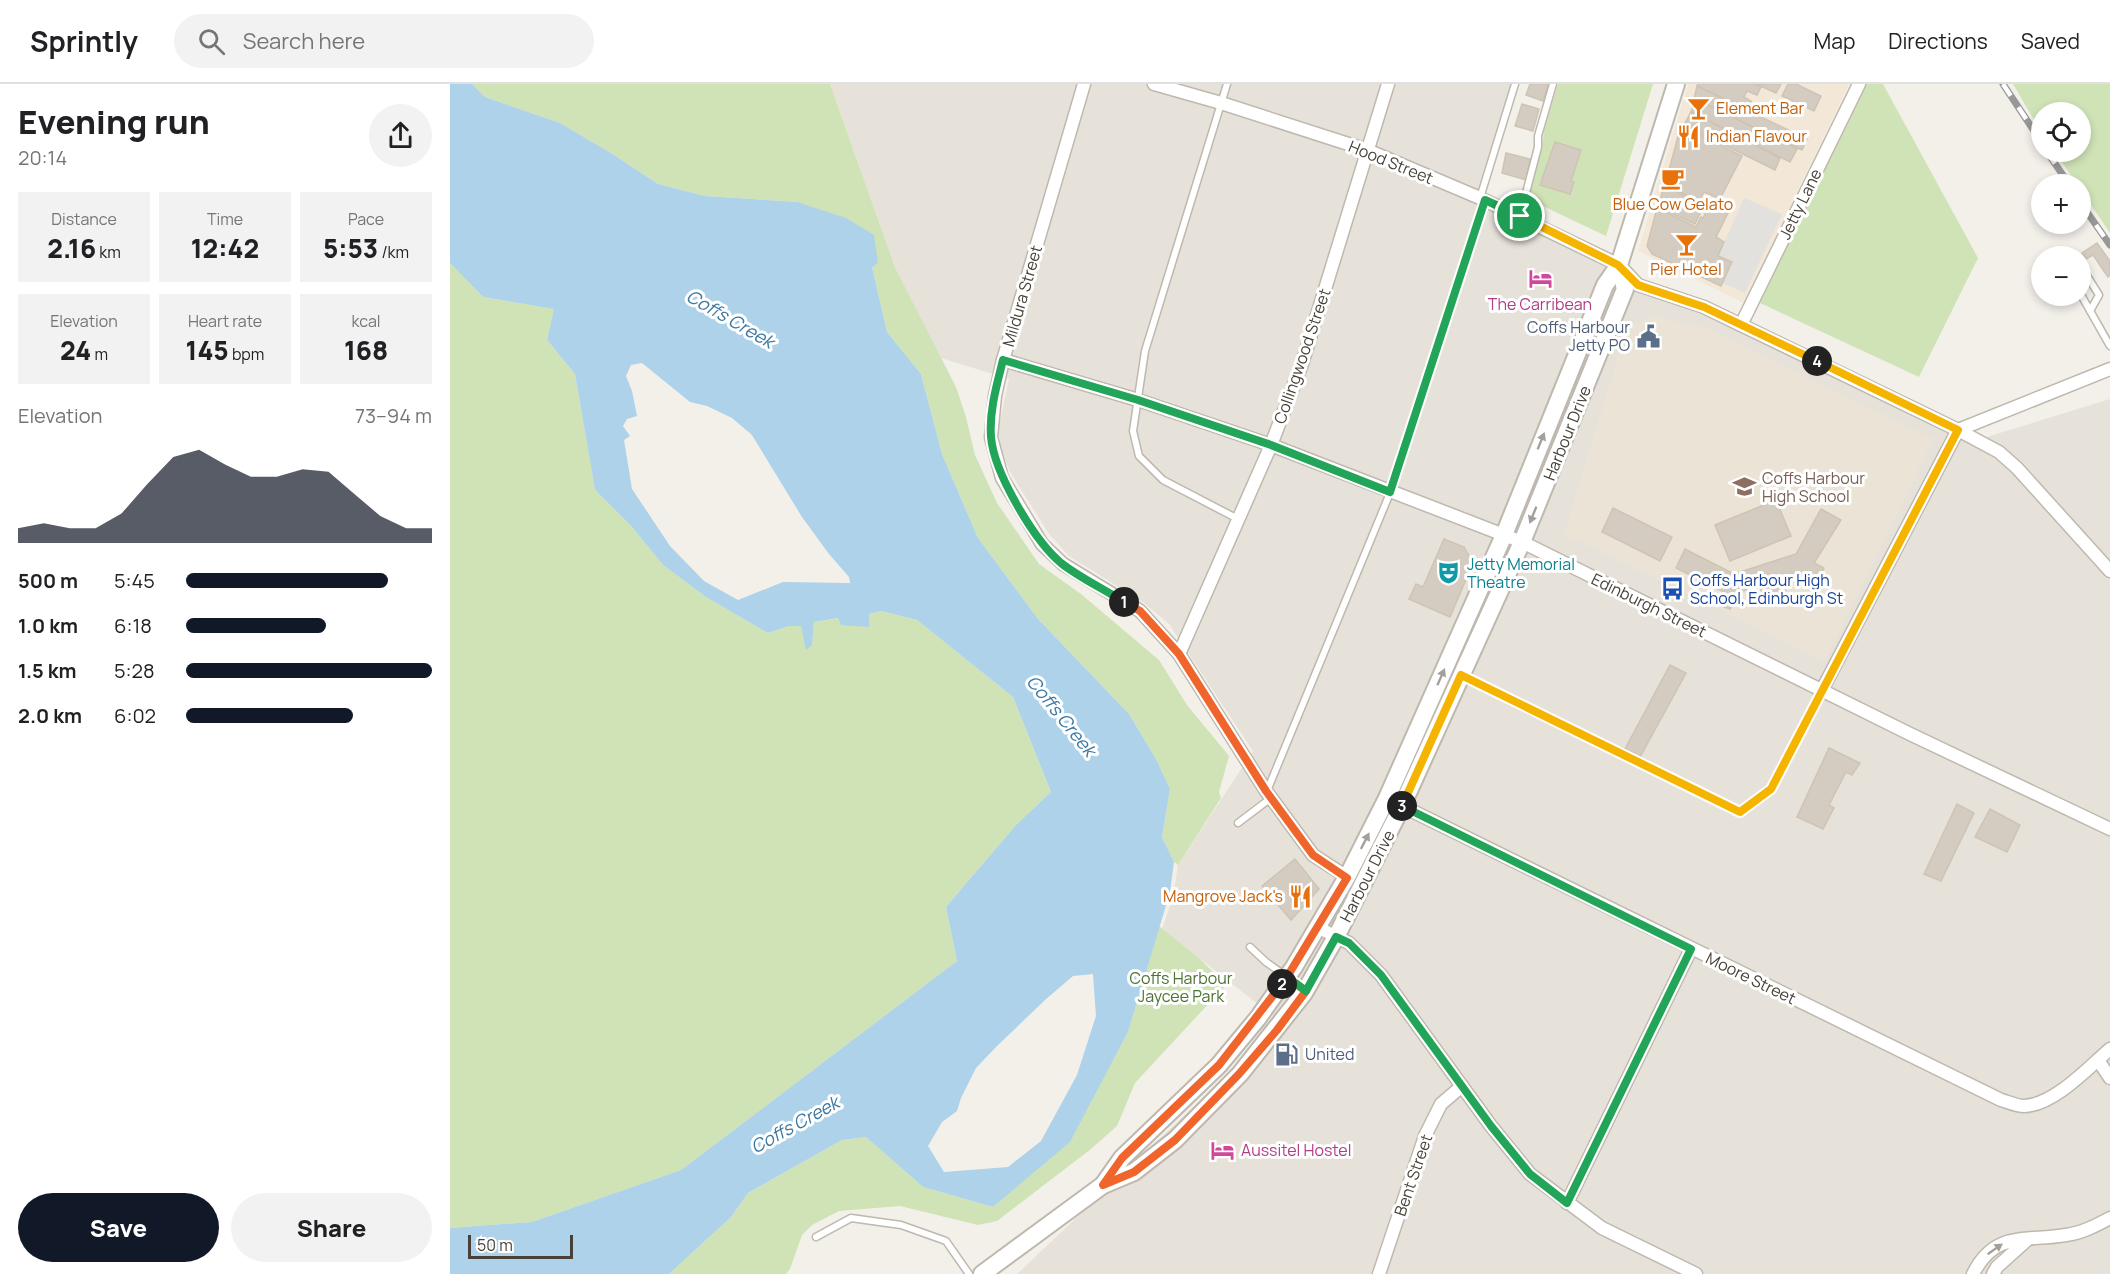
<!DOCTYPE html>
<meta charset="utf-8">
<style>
body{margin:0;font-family:Manrope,sans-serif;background:#f2f2f2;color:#202124;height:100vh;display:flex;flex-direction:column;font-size:22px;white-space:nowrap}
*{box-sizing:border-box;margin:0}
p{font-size:20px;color:#757577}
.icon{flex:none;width:33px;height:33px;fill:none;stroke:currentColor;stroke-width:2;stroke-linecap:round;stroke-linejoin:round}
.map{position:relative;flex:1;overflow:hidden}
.side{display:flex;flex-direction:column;background:#fff;width:450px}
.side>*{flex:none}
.tools{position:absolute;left:1581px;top:18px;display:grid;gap:12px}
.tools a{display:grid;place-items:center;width:60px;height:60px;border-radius:50%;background:#fff;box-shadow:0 3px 9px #0003;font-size:30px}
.scale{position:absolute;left:18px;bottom:15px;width:105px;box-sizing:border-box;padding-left:6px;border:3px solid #474139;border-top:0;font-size:16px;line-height:21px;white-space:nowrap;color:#474139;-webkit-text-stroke:4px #fff;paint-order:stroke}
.pin{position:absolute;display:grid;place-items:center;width:51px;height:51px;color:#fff;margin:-26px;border:3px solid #fff;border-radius:50%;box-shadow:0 2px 6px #0007}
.km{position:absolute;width:30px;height:30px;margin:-15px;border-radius:50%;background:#222;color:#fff;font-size:16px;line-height:30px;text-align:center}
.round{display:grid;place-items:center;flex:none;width:63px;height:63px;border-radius:32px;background:#f2f2f2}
.head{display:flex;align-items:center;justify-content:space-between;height:102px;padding:0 18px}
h1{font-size:33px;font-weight:800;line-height:45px}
.figures{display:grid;grid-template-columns:repeat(3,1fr);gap:9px;height:102px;padding:6px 18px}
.figures div{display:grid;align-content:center;border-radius:0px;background:#f2f2f2;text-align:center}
.figures b{font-size:26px;font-weight:800}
.figures small{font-size:16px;font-weight:400}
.figures p{font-size:16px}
.chart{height:168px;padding:12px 18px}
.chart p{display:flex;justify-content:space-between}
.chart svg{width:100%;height:108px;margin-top:6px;fill:#111827;opacity:.7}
.cta{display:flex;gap:12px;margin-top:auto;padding:12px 18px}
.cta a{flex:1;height:69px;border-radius:36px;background:#111827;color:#fff;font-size:24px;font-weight:800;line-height:69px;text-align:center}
.cta a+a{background:#f2f2f2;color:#202124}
ul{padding:0 18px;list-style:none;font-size:20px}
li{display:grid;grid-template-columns:96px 72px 1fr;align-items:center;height:45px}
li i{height:15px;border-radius:8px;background:#111827}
header{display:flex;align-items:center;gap:36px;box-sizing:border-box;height:84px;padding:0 30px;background:#fff;border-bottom:2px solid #e0e0e0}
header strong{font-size:28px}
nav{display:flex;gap:33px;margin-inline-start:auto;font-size:21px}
.search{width:420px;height:54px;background:#f2f2f2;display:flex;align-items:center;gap:15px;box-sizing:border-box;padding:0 21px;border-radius:33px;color:#757577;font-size:22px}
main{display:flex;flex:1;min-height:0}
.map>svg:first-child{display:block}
</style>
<header>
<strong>Sprintly</strong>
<div class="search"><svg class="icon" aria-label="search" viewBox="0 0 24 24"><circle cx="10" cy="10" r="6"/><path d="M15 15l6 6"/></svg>Search here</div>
<nav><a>Map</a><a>Directions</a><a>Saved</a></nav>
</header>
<main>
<section class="side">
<div class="head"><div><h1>Evening run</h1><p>20:14</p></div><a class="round"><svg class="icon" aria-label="share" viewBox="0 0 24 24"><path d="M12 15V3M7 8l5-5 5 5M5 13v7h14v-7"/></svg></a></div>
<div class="figures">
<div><p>Distance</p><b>2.16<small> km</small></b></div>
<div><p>Time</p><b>12:42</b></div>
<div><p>Pace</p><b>5:53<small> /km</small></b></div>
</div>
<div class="figures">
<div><p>Elevation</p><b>24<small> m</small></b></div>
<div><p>Heart rate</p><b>145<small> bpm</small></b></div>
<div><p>kcal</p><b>168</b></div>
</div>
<div class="chart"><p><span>Elevation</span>73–94 m</p>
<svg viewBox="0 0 160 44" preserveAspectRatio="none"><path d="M0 44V38L10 36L20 38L30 38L40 32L50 20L60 9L70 6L80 12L90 17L100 17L110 14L120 15L130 24L140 33L150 38L160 38V44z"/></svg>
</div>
<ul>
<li><b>500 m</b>5:45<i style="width:82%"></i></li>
<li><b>1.0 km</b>6:18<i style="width:57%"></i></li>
<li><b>1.5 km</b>5:28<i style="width:100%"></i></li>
<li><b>2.0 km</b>6:02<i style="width:68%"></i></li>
</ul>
<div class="cta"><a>Save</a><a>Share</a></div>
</section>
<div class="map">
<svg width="1660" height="1190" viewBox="0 0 1660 1190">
<rect width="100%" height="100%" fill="#f3f0ea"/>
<polygon fill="#e7e2d9" points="380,0 1062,0 1030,114 1169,181 1188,201 1226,212 1527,356 1660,315 1660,1190 567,1190 832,939 712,845 723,813 728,781 803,667 719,540 694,519 619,472 599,450 560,388 551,365 548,346 559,295 491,274 445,183"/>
<polygon fill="#f3e7d8" points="1238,0 1399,0 1294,219 1188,167"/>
<polygon fill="#ebe4d6" points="1205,233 1256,244 1483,355 1375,577 1114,450 1172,260 1180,241"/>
<g fill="#d0e3b7">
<polygon points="22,0 380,0 445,183 506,303 516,333 525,371 547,419 589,480 631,510 709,576 737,621 779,672 769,708 771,714 728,781 724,778 712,753 720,705 706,675 679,630 588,535 528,454 492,370 471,290 437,248 422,183 347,118 255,112 208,100 161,69 110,39 35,13"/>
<polygon points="1108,0 1203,0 1156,152 1078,115 1093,56 1094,47"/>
<polygon points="1416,0 1433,0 1528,174 1469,293 1310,219"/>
<polygon points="1563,0 1660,0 1660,149 1631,106 1630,100 1627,100 1605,68 1630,68 1630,28 1592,28 1591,48"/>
<polygon points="0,179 33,213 105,225 97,256 125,290 145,406 182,443 213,481 256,513 318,549 339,542 351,542 362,561 364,538 389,534 419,542 419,530 431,527 467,536 563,613 601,708 566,741 496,823 507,877 231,1086 82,1138 0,1144"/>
<polygon points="709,842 749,874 776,901 685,999 667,1042 641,1065 547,1137 528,1141 450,1122 389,1127 362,1141 352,1151 340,1185 336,1190 219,1190 281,1133 298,1109 392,1056 416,1053 473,1103 543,1123 620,1057 678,948"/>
</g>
<polygon fill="#e2e1de" points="1294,114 1332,130 1295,209 1273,199 1282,179 1268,172"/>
<path fill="#add2e9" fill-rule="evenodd" d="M0,0H22L35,13L110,39L161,69L208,100L255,112L347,118L396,134L424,151L428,179L422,183L437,248L471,290L492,370L528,454L588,535L679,630L706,675L720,705L712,753L724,778L720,808L678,948L620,1058L543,1123L473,1103L416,1053L392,1056L298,1109L281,1133L219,1190H0V1144L82,1138L231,1086L507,877L496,823L566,741L601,708L563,613L467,536L431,527L419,530V543L391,541L388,534L364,538L362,561L356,566L351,542H339L318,549L256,513L213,481L182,443L145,406L125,290L97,256L104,225L33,213L0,179ZM192,279L240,318L257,322L282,334L302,351L352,433L379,470L399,493L400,499L333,498L288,516L254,497L220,462L182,405L174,356L180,352L173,342L177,335L187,332L182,307L176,292L181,281ZM643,890L646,932L627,991L591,1057L558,1083L494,1088L478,1062L492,1038L507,1027L511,1014L526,984L547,962L595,916L623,892Z"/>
<g fill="#d4ccc1" stroke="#cec4b5" stroke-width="1.5">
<polygon points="1080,0 1098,0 1093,17 1076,11"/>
<polygon points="1248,0 1304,0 1311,3 1307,11 1297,7 1294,13 1301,17 1298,26 1247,2"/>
<polygon points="1306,0 1331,0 1326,9"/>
<polygon points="1338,0 1346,0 1371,12 1364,27 1332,12"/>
<polygon points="1247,2 1357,55 1352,66 1244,15"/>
<polygon points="1246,15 1347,65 1340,78 1241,28"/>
<polygon points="1072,20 1089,25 1083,47 1065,42"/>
<polygon points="1241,28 1330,74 1325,86 1234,41"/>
<polygon points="1231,41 1292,72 1270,115 1254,108 1249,117 1215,101"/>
<polygon points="1105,58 1131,66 1121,97 1124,98 1120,110 1090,101"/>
<polygon points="1056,69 1080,75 1076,96 1052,89"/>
<polygon points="1214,102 1254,121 1245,140 1208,123"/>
<polygon points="1260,121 1278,129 1266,153 1274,158 1268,172 1282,178 1271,202 1202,170 1197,162 1207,124 1246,143 1251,133 1253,134"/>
<polygon points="1647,159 1660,177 1660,191 1658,193 1643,171 1636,175 1632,169"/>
<polygon points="1326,416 1341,452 1280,477 1265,441"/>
<polygon points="1163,424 1222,453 1210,477 1152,448"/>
<polygon points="1371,425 1391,436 1364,479 1374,484 1367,499 1342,489 1332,495 1336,508 1315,516 1310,503 1292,507 1280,525 1269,521 1274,508 1226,484 1235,465 1284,490 1346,470"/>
<polygon points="994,455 1014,463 1023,479 1000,533 959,515 966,500 973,503"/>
<polygon points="1220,581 1236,589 1190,673 1175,665"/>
<polygon points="1379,664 1410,679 1402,691 1396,688 1379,721 1384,724 1373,745 1347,733"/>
<polygon points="1507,720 1524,729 1491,797 1474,790"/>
<polygon points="1540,725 1570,741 1557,768 1525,753"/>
<polygon points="845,775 869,805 841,836 812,802"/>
</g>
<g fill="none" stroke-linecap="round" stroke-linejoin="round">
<defs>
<g id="service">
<polyline points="777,0 695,267 683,347 689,372 713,396 788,435"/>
<polyline points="1030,114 1065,0"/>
<polyline points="1070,132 1088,63 1088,52 1103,0"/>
<polyline points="1630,188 1634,187 1649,211 1640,227"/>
<polyline points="1630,209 1660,262"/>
<polyline points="1013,593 1290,728 1321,705 1372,606"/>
<polyline points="817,707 940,409 1035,116"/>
<polyline points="788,739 821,714"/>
<polyline points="800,863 816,878 854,905"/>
<polyline points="366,1153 401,1134 451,1141 496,1157 519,1190"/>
</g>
<g id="minor">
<polyline points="634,0 553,276 545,312 541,353 552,394 592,460 613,480 690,527 729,570 816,707 852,756 863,771 897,793"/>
<polyline points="704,0 771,19 917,66 1030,114 1169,181 1188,201 1254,223 1508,346 1549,368 1567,384 1660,487"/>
<polyline points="1291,241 1409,0"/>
<polyline points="553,276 688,316 821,361 1072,458 1460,650 1660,745"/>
<polyline points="729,570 821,361 852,280 938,0"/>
<polyline points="1372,606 1508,346 1660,285"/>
<path d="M946,719L1551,1016C1558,1018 1567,1022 1574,1022C1604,1021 1638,984 1660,965"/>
<polyline points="867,843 899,859 931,891 1041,1042 1080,1090 1152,1144 1246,1190"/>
<polyline points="1648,976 1660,994"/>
<polyline points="1117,1119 1241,865"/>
<polyline points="929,1190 975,1052 991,1020 1012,1002"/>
<path d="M1523,1190C1545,1146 1576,1158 1616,1151C1632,1149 1647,1141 1660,1134"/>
<polyline points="1543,1190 1547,1183 1577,1156"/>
</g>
<g id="tertiary">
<polyline points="653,1101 672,1074 769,981 808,934 844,883 897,793 937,714 1054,451 1155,201 1169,181 1226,0"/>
<polyline points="532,1190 653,1101 684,1088 725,1056 790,990 854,909 886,853 952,722 1072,458 1175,205 1169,181"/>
</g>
</defs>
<use href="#service" stroke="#beb8ae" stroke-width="9"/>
<use href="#minor" stroke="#beb8ae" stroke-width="15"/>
<use href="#tertiary" stroke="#beb8ae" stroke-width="20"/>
<use href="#service" stroke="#fff" stroke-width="6"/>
<use href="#minor" stroke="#fff" stroke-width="12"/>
<use href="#tertiary" stroke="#fff" stroke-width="16"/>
<defs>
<g id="rail">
<polyline points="1553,0 1592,59"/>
<polyline points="1597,68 1619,100"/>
<polyline points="1630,118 1660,161"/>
</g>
</defs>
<use href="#rail" stroke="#989898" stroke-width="7"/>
<use href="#rail" stroke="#fff" stroke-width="4.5" stroke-dasharray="14" stroke-linecap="butt"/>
</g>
<defs><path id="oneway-solid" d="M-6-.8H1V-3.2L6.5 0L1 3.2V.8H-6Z" transform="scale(1.5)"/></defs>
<g fill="#a3a09c">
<use href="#oneway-solid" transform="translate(1091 357) rotate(-68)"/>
<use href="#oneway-solid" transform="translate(1083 431) rotate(112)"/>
<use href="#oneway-solid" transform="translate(991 593) rotate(-66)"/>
<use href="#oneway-solid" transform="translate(915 757) rotate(-63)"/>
<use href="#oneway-solid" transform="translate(1545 1165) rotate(-35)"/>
</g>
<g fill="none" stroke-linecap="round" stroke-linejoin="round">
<defs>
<path id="split-1" d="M674,518C654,505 630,494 611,479C584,456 544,389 541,353C539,327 547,300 553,276L688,316L821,361L940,408L1035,116L1070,132"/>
<polyline id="split-2" points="674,518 690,527 729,570 816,707 863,771 897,794 837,893 856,907 827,946 789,990 725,1056 684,1088 653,1101 672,1074 769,981 832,900"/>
<polyline id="split-3" points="832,900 837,893 856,907 886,853 899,859 931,891 1041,1042 1080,1090 1117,1119 1241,865 952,722"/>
<polyline id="split-4" points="952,722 1011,591 1290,728 1321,705 1508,346 1367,277"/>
<polyline id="split-5" points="1070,132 1168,181 1188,201 1254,223 1367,277"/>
</defs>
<use href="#split-1" stroke="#fff" stroke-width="12"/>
<use href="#split-2" stroke="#fff" stroke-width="12"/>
<use href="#split-3" stroke="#fff" stroke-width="12"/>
<use href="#split-4" stroke="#fff" stroke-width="12"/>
<use href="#split-5" stroke="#fff" stroke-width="12"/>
<use href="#split-1" stroke="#22a559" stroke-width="8"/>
<use href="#split-2" stroke="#f0652b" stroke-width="8"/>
<use href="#split-3" stroke="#22a559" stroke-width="8"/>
<use href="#split-4" stroke="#f5b400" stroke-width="8"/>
<use href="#split-5" stroke="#f5b400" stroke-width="8"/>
</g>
<defs>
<symbol id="bar-bare" viewBox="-9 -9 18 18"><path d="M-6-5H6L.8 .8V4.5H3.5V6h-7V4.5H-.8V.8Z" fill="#e8710a" stroke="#fff" stroke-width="2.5" paint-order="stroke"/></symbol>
<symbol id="restaurant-bare" viewBox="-9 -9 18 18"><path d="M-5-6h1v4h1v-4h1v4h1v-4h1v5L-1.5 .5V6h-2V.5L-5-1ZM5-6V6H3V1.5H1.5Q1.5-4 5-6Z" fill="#e8710a" stroke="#fff" stroke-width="2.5" paint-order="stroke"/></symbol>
<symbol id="cafe-bare" viewBox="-9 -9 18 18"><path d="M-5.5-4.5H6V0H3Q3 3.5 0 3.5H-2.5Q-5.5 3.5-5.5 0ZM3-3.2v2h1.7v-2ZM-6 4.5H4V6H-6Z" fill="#e8710a" stroke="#fff" stroke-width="2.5" paint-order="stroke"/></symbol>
<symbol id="hotel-bare" viewBox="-9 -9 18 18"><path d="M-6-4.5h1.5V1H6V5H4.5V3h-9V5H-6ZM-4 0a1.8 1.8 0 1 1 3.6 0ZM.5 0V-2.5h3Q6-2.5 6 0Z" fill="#d1479c" stroke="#fff" stroke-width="2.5" paint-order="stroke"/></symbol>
<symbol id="civic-bare" viewBox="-9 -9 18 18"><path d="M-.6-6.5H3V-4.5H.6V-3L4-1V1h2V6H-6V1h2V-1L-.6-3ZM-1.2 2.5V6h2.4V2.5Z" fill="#5c6f8a" stroke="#fff" stroke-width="2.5" paint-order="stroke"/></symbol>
<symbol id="school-bare" viewBox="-9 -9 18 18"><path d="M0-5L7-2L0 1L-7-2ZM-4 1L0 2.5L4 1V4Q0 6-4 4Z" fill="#8d6e63" stroke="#fff" stroke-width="2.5" paint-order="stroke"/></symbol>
<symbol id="theatre-bare" viewBox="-9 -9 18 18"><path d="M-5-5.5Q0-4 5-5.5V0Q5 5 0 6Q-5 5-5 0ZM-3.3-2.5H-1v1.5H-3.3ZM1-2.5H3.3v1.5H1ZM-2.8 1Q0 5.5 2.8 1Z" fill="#0f9aa8" stroke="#fff" stroke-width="2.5" paint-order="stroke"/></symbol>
<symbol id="bus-bare" viewBox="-9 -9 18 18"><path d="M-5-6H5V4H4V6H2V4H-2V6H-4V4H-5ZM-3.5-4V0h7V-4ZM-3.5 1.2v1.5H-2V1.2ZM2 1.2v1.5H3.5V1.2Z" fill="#1a4fb4" stroke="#fff" stroke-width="2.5" paint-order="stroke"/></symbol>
<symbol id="fuel-bare" viewBox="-9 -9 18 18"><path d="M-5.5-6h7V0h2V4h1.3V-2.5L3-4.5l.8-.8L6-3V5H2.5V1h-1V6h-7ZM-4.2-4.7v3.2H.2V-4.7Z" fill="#5c6f8a" stroke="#fff" stroke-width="2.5" paint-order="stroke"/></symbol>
</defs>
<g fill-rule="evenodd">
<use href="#bar-bare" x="1232" y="8" width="33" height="33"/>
<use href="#restaurant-bare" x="1222" y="36" width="33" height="33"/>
<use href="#cafe-bare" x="1206" y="78" width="33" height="33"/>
<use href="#bar-bare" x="1220" y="144" width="33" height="33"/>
<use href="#hotel-bare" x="1074" y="178" width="33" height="33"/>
<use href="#civic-bare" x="1182" y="236" width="33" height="33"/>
<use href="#school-bare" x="1278" y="386" width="33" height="33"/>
<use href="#theatre-bare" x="982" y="472" width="33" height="33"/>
<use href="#bus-bare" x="1206" y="488" width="33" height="33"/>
<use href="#restaurant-bare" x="834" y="796" width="33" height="33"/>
<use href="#fuel-bare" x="820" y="954" width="33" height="33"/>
<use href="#hotel-bare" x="756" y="1050" width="33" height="33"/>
</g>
<g text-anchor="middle" stroke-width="6" stroke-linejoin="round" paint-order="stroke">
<g font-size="16" fill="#c56008" stroke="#fff" text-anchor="start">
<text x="1266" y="30">Element Bar</text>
<text x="1256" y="58">Indian Flavour</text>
<text x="1223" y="126" text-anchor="middle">Blue Cow Gelato</text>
<text x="1236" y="191" text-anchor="middle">Pier Hotel</text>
<text x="833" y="818" text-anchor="end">Mangrove Jack's</text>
</g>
<g font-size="16" fill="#474139" stroke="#fff">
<text transform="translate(941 78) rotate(22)" y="6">Hood Street</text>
<text transform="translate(1350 120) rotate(-64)" y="6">Jetty Lane</text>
<text transform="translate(572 212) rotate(-74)" y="6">Mildura Street</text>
<text transform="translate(852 272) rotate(-71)" y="6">Collingwood Street</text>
<text transform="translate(1117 349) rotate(-68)" y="6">Harbour Drive</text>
<text transform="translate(1199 521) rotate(26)" y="6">Edinburgh Street</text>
<text transform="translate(917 792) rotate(-63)" y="6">Harbour Drive</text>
<text transform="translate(1301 894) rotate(26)" y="6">Moore Street</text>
<text transform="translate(963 1091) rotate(-71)" y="6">Bent Street</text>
</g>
<g font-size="16" fill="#b23c85" stroke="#fff">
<text x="1090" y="226">The Carribean</text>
<text x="791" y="1072" text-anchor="start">Aussitel Hostel</text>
</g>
<g font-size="16" fill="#4e5e75" stroke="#fff" text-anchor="end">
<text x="1180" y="249">Coffs Harbour<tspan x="1180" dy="18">Jetty PO</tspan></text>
<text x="855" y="976" text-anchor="start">United</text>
</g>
<g font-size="16" fill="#785e54" stroke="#fff" text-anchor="start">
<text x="1312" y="400">Coffs Harbour<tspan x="1312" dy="18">High School</tspan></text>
</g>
<g font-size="16" fill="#0d838f" stroke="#fff" text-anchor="start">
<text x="1017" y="486">Jetty Memorial<tspan x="1017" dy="18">Theatre</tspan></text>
</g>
<g font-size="16" fill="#164399" stroke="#fff" text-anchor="start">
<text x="1240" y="502">Coffs Harbour High<tspan x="1240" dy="18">School, Edinburgh St</tspan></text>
</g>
<g font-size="16" fill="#4c7332" stroke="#fff">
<text x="731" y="900">Coffs Harbour<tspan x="731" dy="18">Jaycee Park</tspan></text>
</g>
<g font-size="18" font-style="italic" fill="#3b78a0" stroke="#fff">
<text transform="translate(280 235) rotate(30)" y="6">Coffs Creek</text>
<text transform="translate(611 632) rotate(51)" y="6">Coffs Creek</text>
<text transform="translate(345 1041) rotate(-29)" y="6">Coffs Creek</text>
</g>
</g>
</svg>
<div class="tools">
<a><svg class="icon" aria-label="locate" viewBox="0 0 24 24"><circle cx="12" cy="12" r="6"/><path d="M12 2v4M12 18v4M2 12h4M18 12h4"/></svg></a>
<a>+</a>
<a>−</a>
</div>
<div class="scale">50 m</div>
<div class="pin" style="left:1070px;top:132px;background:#1e9e55"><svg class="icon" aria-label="arrive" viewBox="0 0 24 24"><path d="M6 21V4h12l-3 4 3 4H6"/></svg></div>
<b class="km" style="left:674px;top:518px">1</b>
<b class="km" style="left:832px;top:900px">2</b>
<b class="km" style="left:952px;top:722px">3</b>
<b class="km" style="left:1367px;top:277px">4</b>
</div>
</main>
